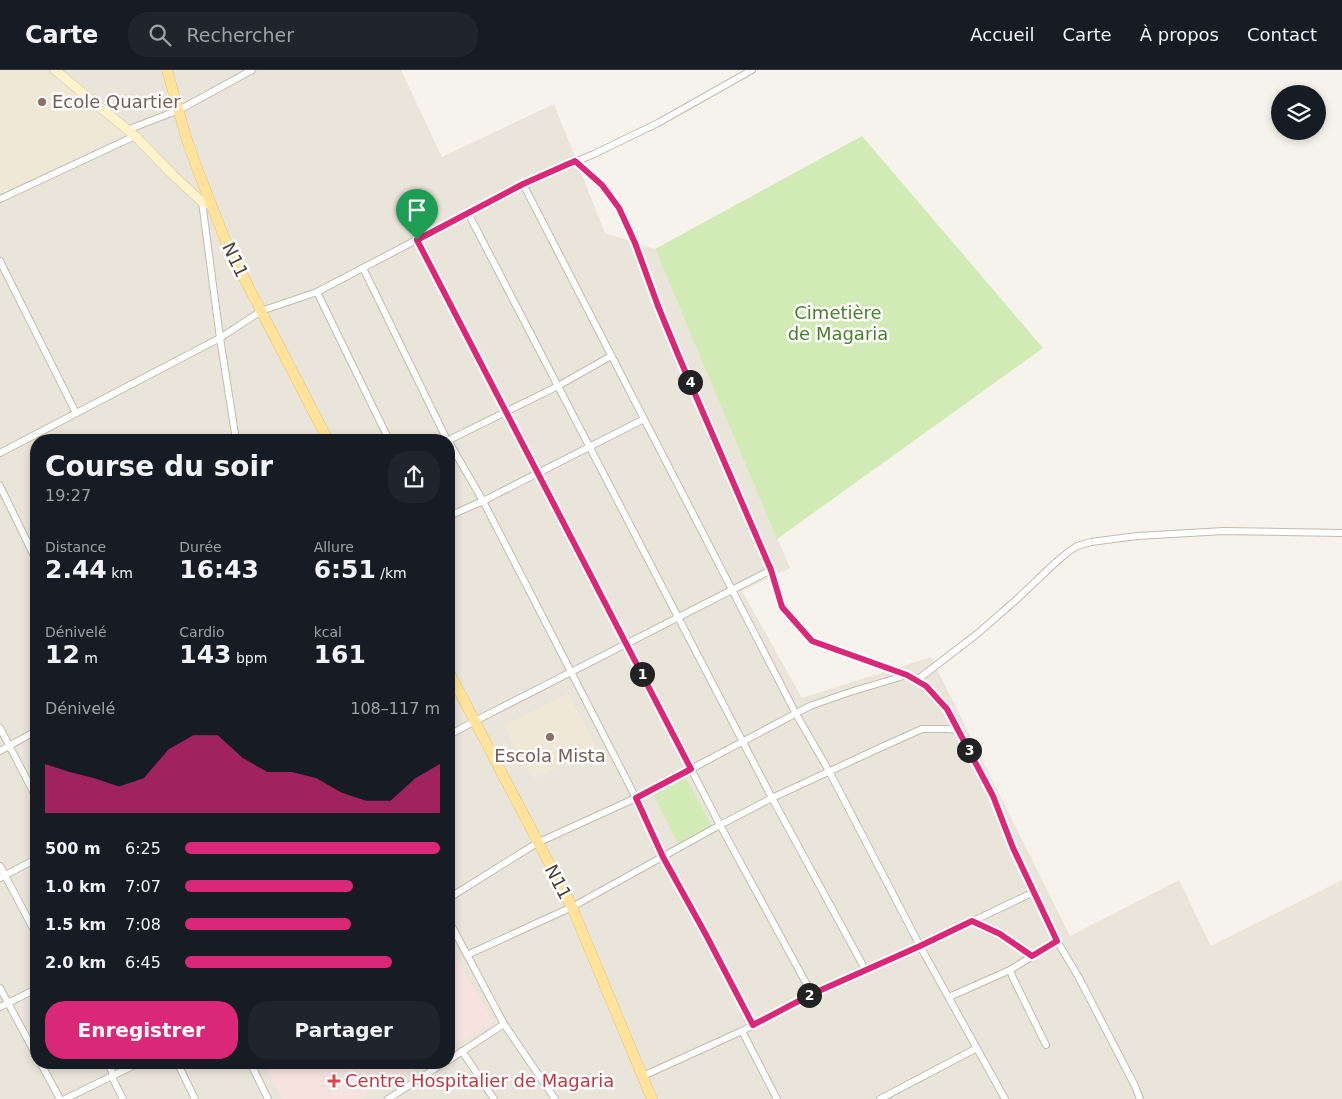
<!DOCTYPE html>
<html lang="fr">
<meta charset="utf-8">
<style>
body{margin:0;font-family:"DejaVu Sans",sans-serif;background:#20242c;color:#f1f3f6;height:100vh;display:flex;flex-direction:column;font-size:19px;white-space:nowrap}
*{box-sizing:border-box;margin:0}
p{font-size:16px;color:#9ea1a6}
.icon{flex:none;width:28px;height:28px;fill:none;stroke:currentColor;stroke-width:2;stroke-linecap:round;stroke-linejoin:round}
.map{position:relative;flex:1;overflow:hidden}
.details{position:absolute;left:30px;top:364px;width:425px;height:635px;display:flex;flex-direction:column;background:#171b24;border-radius:20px;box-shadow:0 2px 8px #0003}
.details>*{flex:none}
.controls{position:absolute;left:1271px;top:15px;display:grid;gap:10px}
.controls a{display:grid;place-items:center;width:55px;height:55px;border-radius:50%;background:#171b24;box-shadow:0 2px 8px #0003;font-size:25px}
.pin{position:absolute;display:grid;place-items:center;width:42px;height:42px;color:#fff;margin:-51px -21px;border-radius:50% 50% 50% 0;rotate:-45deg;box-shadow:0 0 5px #0007}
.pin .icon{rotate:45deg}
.km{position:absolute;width:25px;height:25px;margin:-12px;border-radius:50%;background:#222;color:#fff;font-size:14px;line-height:25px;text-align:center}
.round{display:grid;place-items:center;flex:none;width:52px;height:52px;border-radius:20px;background:#20242c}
.overview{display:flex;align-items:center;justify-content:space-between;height:85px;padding:0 15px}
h1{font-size:28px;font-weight:700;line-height:38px}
.stats{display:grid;grid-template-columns:repeat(3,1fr);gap:8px;height:85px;padding:5px 15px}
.stats div{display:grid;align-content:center}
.stats b{font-size:25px;font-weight:700}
.stats small{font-size:14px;font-weight:400}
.stats p{font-size:14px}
.chart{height:140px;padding:10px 15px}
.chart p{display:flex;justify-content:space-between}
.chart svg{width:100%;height:90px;margin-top:5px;fill:#db2777;opacity:.7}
.action{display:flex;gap:10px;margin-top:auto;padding:10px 15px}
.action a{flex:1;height:58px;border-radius:20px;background:#db2777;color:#fff;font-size:20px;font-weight:700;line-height:58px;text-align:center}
.action a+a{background:#20242c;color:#f1f3f6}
ul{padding:0 15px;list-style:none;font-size:16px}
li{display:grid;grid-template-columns:80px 60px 1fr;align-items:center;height:38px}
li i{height:12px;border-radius:6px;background:#db2777}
header{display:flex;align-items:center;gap:30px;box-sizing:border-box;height:70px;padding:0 25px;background:#171b24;border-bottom:1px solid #363941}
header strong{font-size:24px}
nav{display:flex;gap:28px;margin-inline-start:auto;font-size:18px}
.search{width:350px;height:45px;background:#20242c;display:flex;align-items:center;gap:12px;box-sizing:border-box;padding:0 18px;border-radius:20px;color:#9ea1a6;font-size:19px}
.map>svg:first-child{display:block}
</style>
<header>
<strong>Carte</strong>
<div class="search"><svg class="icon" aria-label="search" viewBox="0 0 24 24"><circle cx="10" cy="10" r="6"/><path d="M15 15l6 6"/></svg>Rechercher</div>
<nav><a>Accueil</a><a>Carte</a><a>À propos</a><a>Contact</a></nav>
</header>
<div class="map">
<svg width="1342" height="1029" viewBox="0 0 1342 1029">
<rect width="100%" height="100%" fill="#f6f3ec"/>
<path fill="#eae5da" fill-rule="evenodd" d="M0,0H401L442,87L554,34L605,163L655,179L790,498L742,521L802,628L931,587L1070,866L1179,810L1211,876L1342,810V1029H0ZM36,370H449V992H36Z"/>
<g fill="#efe8d6">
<polygon points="0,0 45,0 124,64 0,125"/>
<polygon points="568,623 596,677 533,709 504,656"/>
</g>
<g fill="#f6e3e0">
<polygon points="455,887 494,952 449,979 449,890"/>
<polygon points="263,993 427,993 359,1029 282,1029"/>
</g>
<g fill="#d2eab5">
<polygon points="862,66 1043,278 777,469 655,179"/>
<polygon points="686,708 712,756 678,774 653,724"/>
</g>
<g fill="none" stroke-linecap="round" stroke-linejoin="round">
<defs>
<g id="street">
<polyline points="127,60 179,40 252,0"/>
<polyline points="575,91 602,115 619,138 635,173 658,235 679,287 771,500 782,537 812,571 907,605 926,616 947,639 993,726 1013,778 1057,871 1078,906 1135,1016 1140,1029"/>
<polyline points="523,114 796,644 829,701 920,876 1005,1029"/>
<polyline points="0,129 135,66"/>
<polyline points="202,132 220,268 236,370"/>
<polyline points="468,143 772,728 866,901"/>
<polyline points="417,170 720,755 812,924"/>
<polyline points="0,191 76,343"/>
<polyline points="363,198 447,370"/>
<polyline points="317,222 389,370"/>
<polyline points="449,370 558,316 611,286"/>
<polyline points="449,372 483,431 636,728 663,787 705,863 753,955"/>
<polyline points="0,383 220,268 261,241 317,222 523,114 594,84 658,53 752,0"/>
<polyline points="0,416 36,490"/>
<polyline points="449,446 483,431 644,349"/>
<polyline points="917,610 977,564 1016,530 1055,493 1068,482 1077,476 1091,472 1137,466 1224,461 1342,463"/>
<polyline points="0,658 36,727"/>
<polyline points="449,665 475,651 771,500"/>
<polyline points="0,681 36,661"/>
<polyline points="0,796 36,864"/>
<polyline points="0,808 36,789"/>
<polyline points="449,828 537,773 636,728 810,636 850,622 907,605"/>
<polyline points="449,851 504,954 555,1029"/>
<polyline points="972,851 1000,864 1032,886"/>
<polyline points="467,885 572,837 720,755 772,728 884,676 922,659 948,659 959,660"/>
<polyline points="1010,900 1013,908 1046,975"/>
<polyline points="0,918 36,985"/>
<polyline points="949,927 1010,900 1057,871"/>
<polyline points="0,937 36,919"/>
<polyline points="742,961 777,1029"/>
<polyline points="462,981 494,1029"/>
<polyline points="449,990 504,954"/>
<polyline points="40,992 60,1029"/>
<polyline points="107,992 112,1002 112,1007 123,1029"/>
<polyline points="177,992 195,1029"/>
<polyline points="250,992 268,1029"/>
<polyline points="643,1006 742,961 812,924 920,876 1034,822"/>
<polyline points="65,1029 141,992"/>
<polyline points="388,1029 445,992"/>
<polyline points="880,1029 977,978"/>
</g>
<polyline id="secondary" points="55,0 135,66 173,105 202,132 211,135"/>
<g id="primary">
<polyline points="167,0 186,67 198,101 228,177 328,370"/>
<polyline points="449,602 572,837 652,1029"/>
</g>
</defs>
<use href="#street" stroke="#c2bbae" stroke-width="8"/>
<use href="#secondary" stroke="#d6c79b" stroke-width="10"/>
<use href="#primary" stroke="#e6c16a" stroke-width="11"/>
<use href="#street" stroke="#fff" stroke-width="6"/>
<use href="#secondary" stroke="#fff3cd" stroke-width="9"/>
<use href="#primary" stroke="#ffe39c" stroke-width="10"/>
</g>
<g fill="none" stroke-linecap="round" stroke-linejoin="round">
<defs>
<polygon id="route" points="575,91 602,115 619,138 635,173 658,236 679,287 771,500 782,537 812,571 907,605 926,616 947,639 993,726 1013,778 1057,871 1032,886 1000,864 972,851 920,876 812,924 753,955 705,863 663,787 636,728 691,699 417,170 523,114"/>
</defs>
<use href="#route" stroke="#fff" stroke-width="10"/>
<use href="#route" stroke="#db2777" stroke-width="6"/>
</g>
<g fill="#8d6e63" stroke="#fff" stroke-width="2">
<circle cx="42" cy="32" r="5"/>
<circle cx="550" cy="667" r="5"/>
</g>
<path fill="#e0444e" stroke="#fff" stroke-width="2" d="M331.5 1003.5h5v5h5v5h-5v5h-5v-5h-5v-5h5z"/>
<g text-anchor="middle" stroke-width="5" stroke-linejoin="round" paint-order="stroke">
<g font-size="18" fill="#785e54" stroke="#fff" text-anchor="start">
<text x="52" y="38">Ecole Quartier</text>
<text x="550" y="692" text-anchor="middle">Escola Mista</text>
</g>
<g font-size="18" fill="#4b4439" stroke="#fff">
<text transform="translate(235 190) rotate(64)" y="6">N11</text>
<text transform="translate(558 812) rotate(62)" y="6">N11</text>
</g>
<g font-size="18" fill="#4a7f2a" stroke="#fff">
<text x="838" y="249">Cimetière<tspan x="838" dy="21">de Magaria</tspan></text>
</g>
<g font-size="18" fill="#be3a42" stroke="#fff" text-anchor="start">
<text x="345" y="1017">Centre Hospitalier de Magaria</text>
</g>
</g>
</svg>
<div class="controls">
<a><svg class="icon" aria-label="layers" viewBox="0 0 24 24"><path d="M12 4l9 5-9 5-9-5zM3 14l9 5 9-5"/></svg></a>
</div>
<div class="pin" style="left:417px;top:170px;background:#1e9e55"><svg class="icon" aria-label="arrive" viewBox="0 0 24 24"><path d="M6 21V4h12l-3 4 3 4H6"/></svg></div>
<b class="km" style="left:642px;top:604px">1</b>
<b class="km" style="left:809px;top:925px">2</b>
<b class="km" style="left:969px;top:680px">3</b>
<b class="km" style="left:690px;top:312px">4</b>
<section class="details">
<div class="overview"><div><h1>Course du soir</h1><p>19:27</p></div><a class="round"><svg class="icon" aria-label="share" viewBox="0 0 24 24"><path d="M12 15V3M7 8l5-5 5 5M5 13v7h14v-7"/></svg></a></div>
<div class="stats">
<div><p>Distance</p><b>2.44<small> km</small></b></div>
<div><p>Durée</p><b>16:43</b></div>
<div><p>Allure</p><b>6:51<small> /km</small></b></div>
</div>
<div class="stats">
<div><p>Dénivelé</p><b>12<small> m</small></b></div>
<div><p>Cardio</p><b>143<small> bpm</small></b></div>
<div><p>kcal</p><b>161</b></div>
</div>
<div class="chart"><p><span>Dénivelé</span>108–117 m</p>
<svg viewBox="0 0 160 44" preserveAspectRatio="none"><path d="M0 44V20L10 24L20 27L30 31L40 27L50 13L60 6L70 6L80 17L90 24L100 24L110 27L120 34L130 38L140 38L150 27L160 20V44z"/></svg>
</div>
<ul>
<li><b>500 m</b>6:25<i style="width:100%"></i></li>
<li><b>1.0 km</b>7:07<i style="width:66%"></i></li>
<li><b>1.5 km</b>7:08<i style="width:65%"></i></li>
<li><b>2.0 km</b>6:45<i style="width:81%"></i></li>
</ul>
<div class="action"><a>Enregistrer</a><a>Partager</a></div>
</section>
</div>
